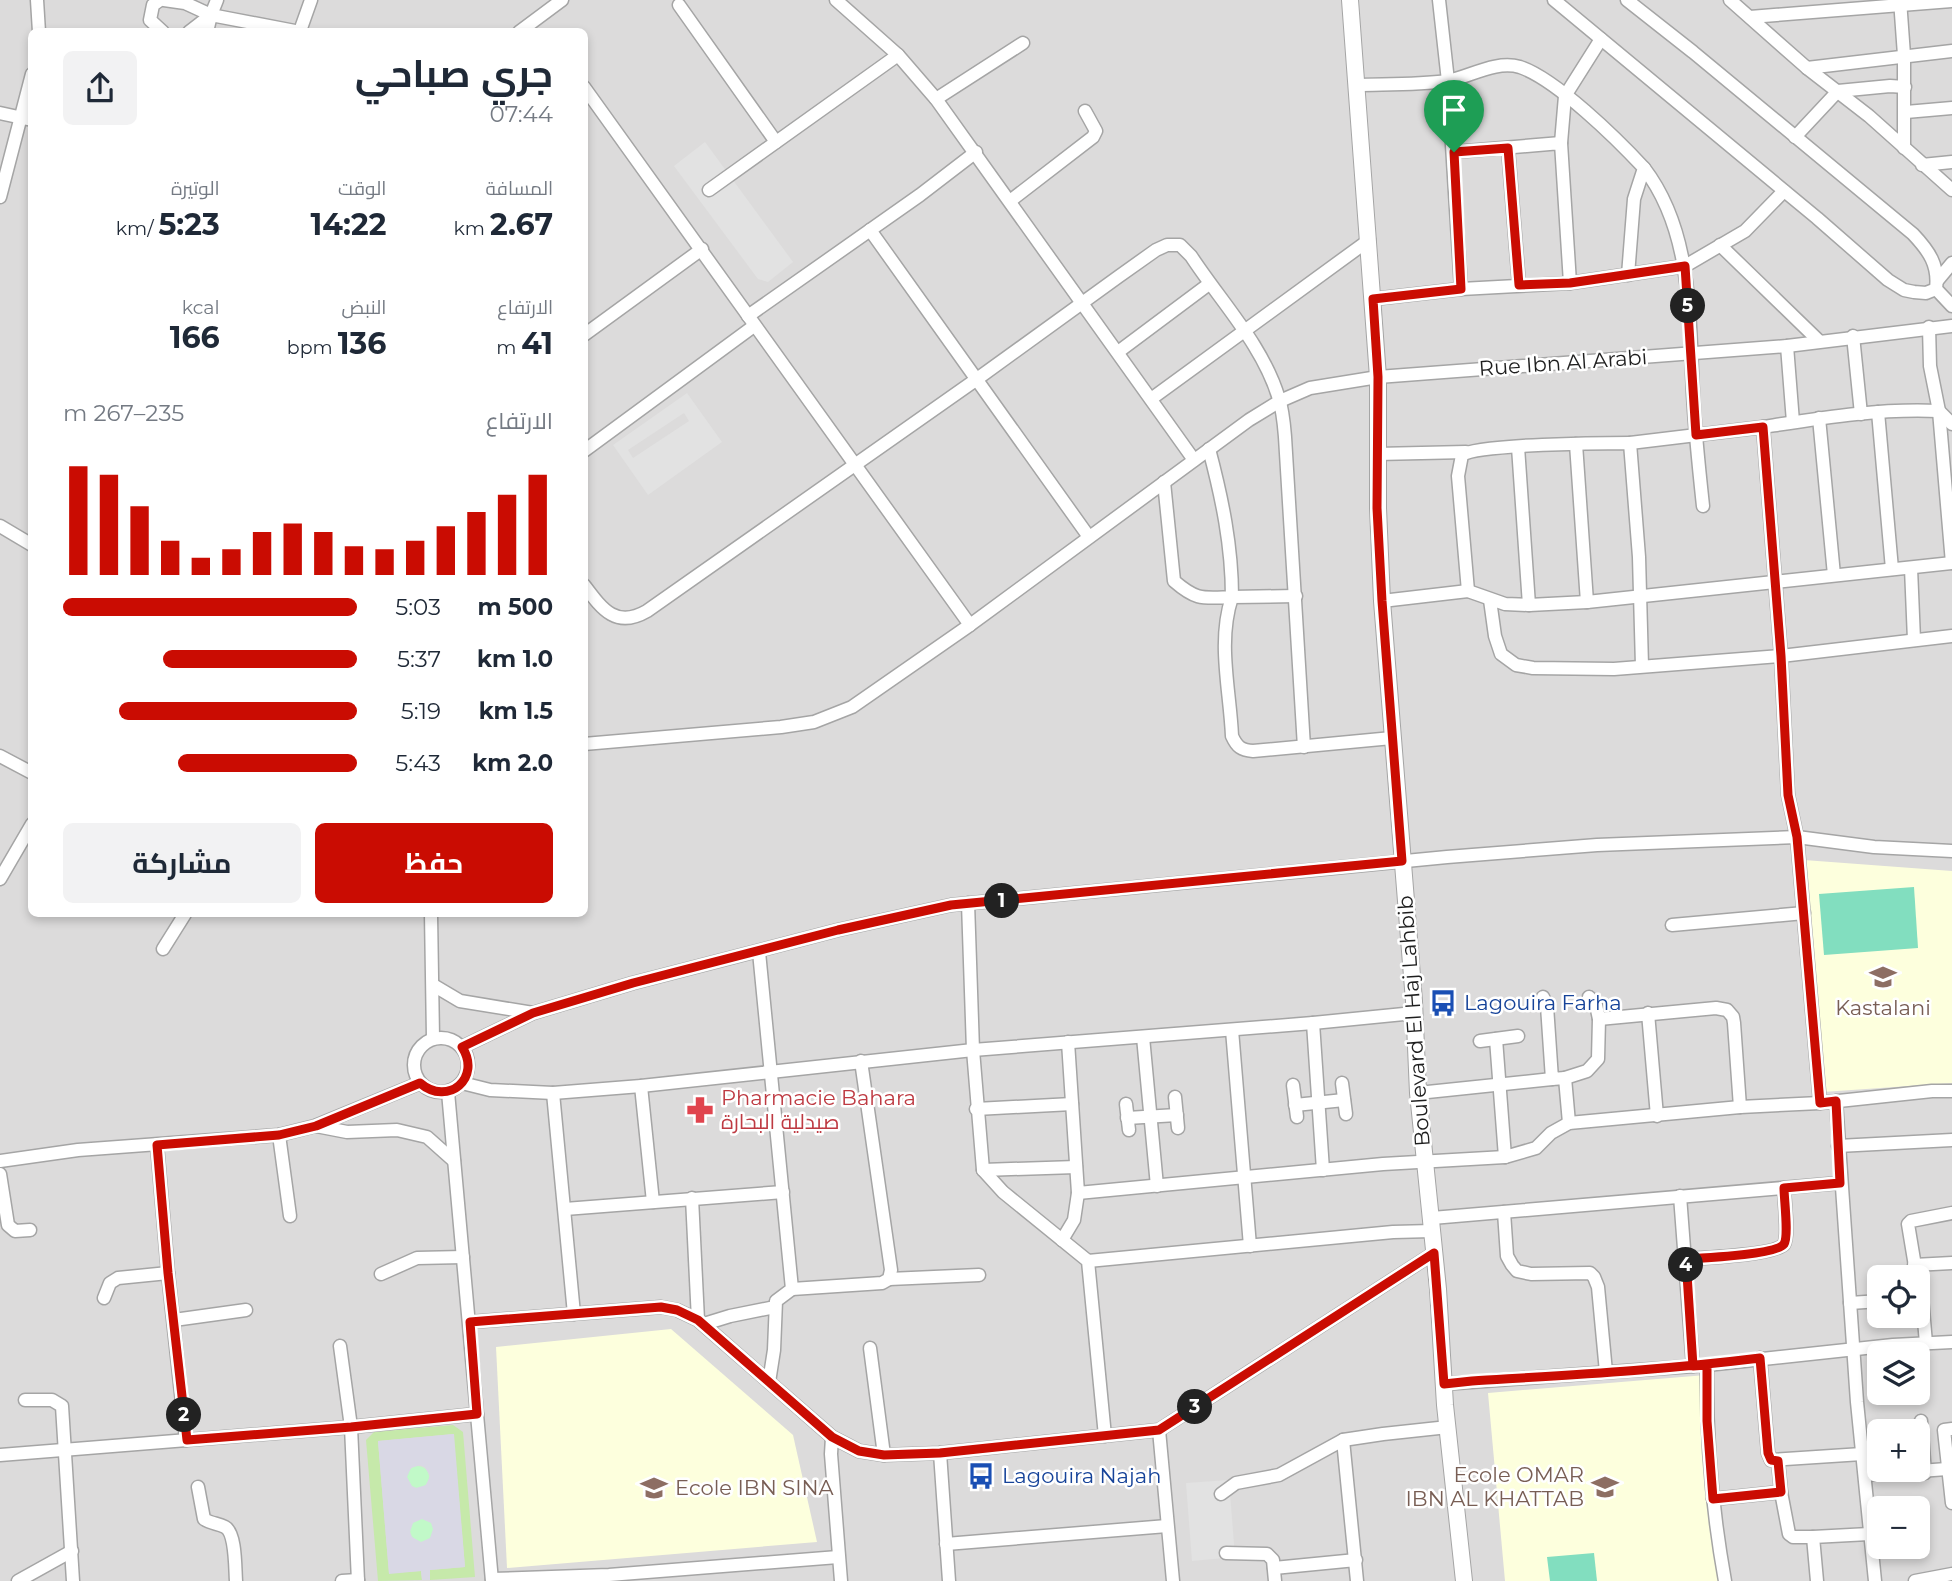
<!DOCTYPE html>
<html lang="ar">
<meta charset="utf-8">
<style>
body{margin:0;font-family:Montserrat,Cairo,sans-serif;background:#f2f2f3;color:#1f2937;direction:rtl;height:100vh;display:flex;flex-direction:column;font-size:26px;white-space:nowrap}
*{box-sizing:border-box;margin:0}
p{font-size:23px;color:#747a83}
.icon{flex:none;width:38px;height:38px;fill:none;stroke:currentColor;stroke-width:2;stroke-linecap:round;stroke-linejoin:round}
.map{position:relative;flex:1;overflow:hidden;direction:ltr}
.details{position:absolute;left:28px;top:28px;width:560px;height:889px;display:flex;flex-direction:column;background:#fff;border-radius:10px;box-shadow:0 4px 10px #0003;direction:rtl}
.details>*{flex:none}
.buttons{position:absolute;left:1867px;top:1265px;display:grid;gap:14px}
.buttons a{display:grid;place-items:center;width:63px;height:63px;border-radius:10px;background:#fff;box-shadow:0 4px 10px #0003;font-size:35px}
.pin{position:absolute;display:grid;place-items:center;width:60px;height:60px;color:#fff;margin:-72px -30px;border-radius:50% 50% 50% 0;rotate:-45deg;box-shadow:0 0 7px #0007}
.pin .icon{rotate:45deg}
.km{position:absolute;width:35px;height:35px;margin:-18px;border-radius:50%;background:#222;color:#fff;font-size:19px;line-height:35px;text-align:center}
.round{display:grid;place-items:center;flex:none;width:74px;height:74px;border-radius:10px;background:#f2f2f3}
.summary{display:flex;align-items:center;justify-content:space-between;height:119px;padding:0 35px}
h1{font-size:38px;font-weight:700;line-height:52px}
.figures{display:grid;grid-template-columns:repeat(3,1fr);gap:10px;height:119px;padding:7px 35px}
.figures div{display:grid;align-content:center}
.figures b{font-size:30px;font-weight:700}
.figures small{font-size:19px;font-weight:400}
.figures p{font-size:19px}
.chart{height:196px;padding:14px 35px}
.chart p{display:flex;justify-content:space-between}
.chart svg{width:100%;height:126px;margin-top:7px;stroke:#ca0c02;stroke-width:6}
.primary-button{display:flex;gap:14px;margin-top:auto;padding:14px 35px}
.primary-button a{flex:1;height:80px;border-radius:10px;background:#ca0c02;color:#fff;font-size:28px;font-weight:700;line-height:80px;text-align:center}
.primary-button a+a{background:#f2f2f3;color:#1f2937}
ul{padding:0 35px;list-style:none;font-size:23px}
li{display:grid;grid-template-columns:112px 84px 1fr;align-items:center;height:52px}
li i{height:18px;border-radius:9px;background:#ca0c02}
.map>svg:first-child{display:block}
</style>
<div class="map">
<svg width="1952" height="1581" viewBox="0 0 1952 1581">
<rect width="100%" height="100%" fill="#efece4"/>
<path fill="#dcdbdb" fill-rule="evenodd" d="M0,0H1952V1581H0ZM32,32H584V914H32ZM1880,1278H1918V1316H1880ZM1880,1354H1918V1393H1880ZM1880,1432H1918V1470H1880ZM1880,1508H1918V1547H1880Z"/>
<g fill="#fdffdd">
<polygon points="1804,860 1952,871 1952,1083 1823,1092"/>
<polygon points="671,1329 793,1435 817,1542 507,1568 496,1347"/>
<polygon points="1706,1375 1720,1581 1505,1581 1488,1393"/>
</g>
<polygon fill="#c6e9aa" points="453,1425 463,1432 475,1577 430,1580 429,1570 465,1567 453,1434 378,1441 389,1573 421,1571 422,1580 378,1581 366,1440 374,1432"/>
<g fill="#c1f9c8">
<circle cx="418" cy="1477" r="11"/>
<circle cx="422" cy="1530" r="12"/>
</g>
<g fill="#82debf">
<polygon points="1914,887 1918,948 1824,955 1819,894"/>
<polygon points="1594,1553 1597,1581 1550,1581 1547,1557"/>
</g>
<g fill="#e2e2e2" fill-rule="evenodd">
<polygon points="705,142 793,262 768,282 758,279 674,166"/>
<path d="M687,393L722,442L648,495L613,445ZM684,413L689,421L633,458L628,450Z"/>
<polygon points="1229,1480 1235,1557 1192,1561 1186,1483"/>
</g>
<path fill="#d9d8e5" fill-rule="evenodd" d="M454,1434L465,1567L430,1570V1580H422L421,1571L389,1574L378,1441ZM420,1465L425,1467L430,1476L426,1485L416,1488L412,1486L407,1477L411,1468ZM422,1519L431,1523L433,1529L430,1538L421,1542L412,1537L410,1532L413,1523Z"/>
<g fill="none" stroke-linecap="round" stroke-linejoin="round">
<defs>
<g id="minor">
<polyline points="37,0 39,32"/>
<polyline points="160,0 153,5 150,20 163,32"/>
<polyline points="164,0 185,3 211,15"/>
<polyline points="836,0 898,55 936,99 1194,460"/>
<polyline points="1439,0 1448,81 1461,289 1570,283 1685,266 1745,231 1784,191"/>
<polyline points="1554,0 1817,218 1888,280 1904,290 1914,292 1926,293 1936,289"/>
<path d="M1627,0L1693,52L1913,234C1929,251 1939,265 1936,289L1952,306"/>
<polyline points="1730,0 1807,68 1869,116 1952,190"/>
<polyline points="1900,0 1904,55 1904,148"/>
<polyline points="679,5 776,142"/>
<polyline points="1750,17 1952,1"/>
<polyline points="300,31 311,0"/>
<polyline points="189,32 211,15 217,0"/>
<polyline points="207,32 211,15 300,32"/>
<polyline points="519,32 562,0"/>
<polyline points="1807,68 1952,51"/>
<path d="M1356,85C1386,84 1417,85 1447,81C1470,77 1495,60 1520,67C1556,79 1617,139 1644,168L1634,199L1628,275"/>
<polyline points="584,87 970,625"/>
<polyline points="936,99 1023,43"/>
<polyline points="1906,112 1952,108"/>
<polyline points="0,113 32,120"/>
<polyline points="1795,137 1838,91 1890,86 1905,87"/>
<polyline points="1561,143 1565,96 1601,39"/>
<polyline points="1508,148 1519,285"/>
<polyline points="1454,152 1561,143 1570,283"/>
<polyline points="1922,165 1952,162"/>
<path d="M1644,168C1693,232 1689,318 1693,394C1695,432 1699,469 1703,506"/>
<polyline points="709,190 898,55"/>
<polyline points="0,197 32,74"/>
<polyline points="1010,201 1093,137 1096,131 1085,111"/>
<polyline points="870,230 1089,537"/>
<polyline points="1720,245 1819,341"/>
<polyline points="1937,281 1952,263"/>
<polyline points="1373,299 1461,289"/>
<polyline points="748,316 920,195 976,152"/>
<polyline points="1929,327 1930,366 1939,411 1952,563"/>
<polyline points="584,335 702,249"/>
<polyline points="1853,336 1861,414"/>
<polyline points="1787,346 1793,422"/>
<polyline points="1118,352 1209,284"/>
<polyline points="1151,399 1369,240"/>
<polyline points="1878,412 1892,569"/>
<polyline points="1819,418 1834,575"/>
<polyline points="1630,443 1763,427"/>
<polyline points="1576,444 1587,602"/>
<polyline points="1518,447 1529,605 1587,602 1952,563"/>
<polyline points="584,451 754,326"/>
<polyline points="1377,454 1466,452"/>
<path d="M1164,482L1174,581C1197,601 1203,598 1232,597C1232,546 1222,498 1209,449"/>
<polyline points="0,526 32,545"/>
<polyline points="1911,568 1914,640"/>
<path d="M584,585C602,609 616,629 647,611L977,379L1118,277L1156,250L1167,245H1180L1191,256C1221,302 1263,345 1279,399C1283,411 1284,425 1285,437L1304,747"/>
<path d="M1468,591L1458,476L1462,455C1478,444 1605,443 1630,443L1639,557L1642,666"/>
<path d="M1296,596L1232,597C1217,642 1230,690 1232,736C1237,747 1241,750 1253,751L1392,738"/>
<polyline points="1490,600 1495,636 1501,654 1516,665 1533,668 1614,669 1781,656 1952,636"/>
<polyline points="1382,601 1468,591 1505,604 1529,605"/>
<polyline points="584,744 781,727 814,722 852,707 970,625 1249,420 1280,401 1310,388 1378,377 1787,346 1952,326"/>
<polyline points="0,756 32,773"/>
<polyline points="0,879 32,824"/>
<polyline points="968,903 973,1050 983,1170 1003,1192 1088,1261 1105,1436"/>
<polyline points="431,914 433,1038"/>
<polyline points="1672,925 1804,913"/>
<polyline points="163,949 185,914"/>
<polyline points="759,952 792,1289 776,1301 774,1350 769,1382"/>
<polyline points="433,985 460,1001 533,1013"/>
<polyline points="1543,997 1547,1006 1552,1079 1565,1078 1569,1123"/>
<polyline points="1589,997 1596,1005 1599,1019 1716,1008 1727,1010 1733,1017 1734,1023 1740,1107"/>
<polyline points="1648,1013 1657,1116"/>
<polyline points="1313,1023 1323,1170"/>
<polyline points="1232,1030 1250,1246"/>
<polyline points="1143,1037 1157,1186"/>
<circle cx="441" cy="1065" r="27"/>
<polyline points="1496,1039 1505,1157"/>
<polyline points="1480,1041 1518,1036"/>
<polyline points="1068,1042 1078,1193 1383,1164 1505,1157 1536,1148 1551,1133 1569,1123 1740,1107 1820,1103 1932,1091 1952,1091"/>
<polyline points="462,1047 533,1013 633,983 838,930 951,905 1447,857 1597,845 1797,837 1874,847 1952,851"/>
<polyline points="1565,1078 1587,1071 1598,1059 1599,1019"/>
<polyline points="462,1083 490,1090 553,1093 641,1086 973,1050 1313,1023 1414,1013"/>
<polyline points="1342,1083 1346,1114"/>
<polyline points="1293,1085 1297,1117"/>
<polyline points="641,1086 653,1202"/>
<polyline points="448,1092 492,1581"/>
<polyline points="553,1093 574,1314"/>
<polyline points="1418,1093 1552,1079"/>
<polyline points="1175,1097 1178,1128"/>
<polyline points="1836,1101 1857,1402 1875,1581"/>
<path d="M1820,1103L1797,837L1788,795L1781,656L1763,427C1821,418 1880,408 1939,411L1952,424"/>
<polyline points="1126,1104 1129,1130"/>
<polyline points="1295,1105 1344,1100"/>
<polyline points="976,1109 1072,1104"/>
<polyline points="1127,1118 1177,1115"/>
<polyline points="316,1126 347,1132 397,1130 427,1137 454,1161"/>
<polyline points="279,1135 290,1216"/>
<polyline points="157,1145 168,1273 186,1440"/>
<polyline points="1838,1146 1952,1140"/>
<polyline points="0,1161 78,1150 279,1135 315,1126 420,1083"/>
<polyline points="983,1170 1076,1167"/>
<polyline points="0,1174 8,1225 15,1231 30,1230"/>
<polyline points="1680,1196 1693,1366"/>
<polyline points="692,1198 698,1320"/>
<polyline points="565,1209 783,1192"/>
<polyline points="1504,1212 1507,1256 1512,1265 1517,1271 1531,1274 1590,1273 1594,1277 1598,1287 1606,1372"/>
<polyline points="1432,1218 1840,1183"/>
<polyline points="1062,1240 1074,1220 1078,1193"/>
<path d="M1686,1259C1702,1258 1776,1255 1784,1244C1789,1236 1784,1199 1784,1188"/>
<polyline points="1088,1261 1393,1232 1432,1231"/>
<polyline points="1914,1265 1952,1263"/>
<polyline points="381,1274 417,1258 463,1257"/>
<polyline points="1917,1278 1908,1224 1911,1221 1952,1213"/>
<polyline points="889,1279 979,1275"/>
<polyline points="1918,1283 1922,1298 1926,1343"/>
<polyline points="792,1289 882,1283 889,1279 891,1270 861,1061"/>
<polyline points="104,1298 110,1283 118,1278 168,1273"/>
<polyline points="1850,1303 1880,1301"/>
<polyline points="174,1320 246,1310"/>
<polyline points="470,1322 661,1307 677,1310 698,1320 832,1437 859,1451 884,1455 940,1453 1159,1430 1434,1253"/>
<polyline points="704,1324 730,1316 775,1307"/>
<polyline points="340,1346 351,1427 358,1581"/>
<polyline points="870,1348 884,1455"/>
<polyline points="1760,1358 1768,1453 1771,1460 1862,1454"/>
<path d="M1707,1365C1706,1437 1712,1509 1725,1581"/>
<polyline points="1444,1384 1707,1365 1893,1345 1952,1342"/>
<polyline points="25,1400 52,1400 62,1406 73,1581"/>
<polyline points="1921,1421 1925,1473"/>
<polyline points="1952,1429 1944,1430 1952,1503"/>
<polyline points="1159,1430 1173,1581"/>
<polyline points="832,1437 831,1454 841,1581"/>
<polyline points="1343,1440 1357,1581"/>
<polyline points="940,1453 949,1581"/>
<polyline points="0,1455 351,1427 477,1414"/>
<polyline points="1865,1475 1947,1469"/>
<path d="M198,1487L204,1519C211,1524 218,1523 225,1527C236,1533 235,1568 236,1581"/>
<polyline points="1781,1492 1789,1534 1793,1537 1813,1537"/>
<polyline points="1221,1494 1236,1483 1279,1475 1343,1440 1383,1434 1448,1427"/>
<polyline points="1713,1499 1781,1492 1778,1461"/>
<polyline points="946,1544 1167,1526"/>
<polyline points="1226,1553 1267,1554 1273,1560 1275,1581"/>
<polyline points="1274,1568 1356,1560"/>
<polyline points="492,1579 609,1575 838,1557"/>
<polyline points="18,1581 72,1551"/>
<polyline points="342,1581 358,1580"/>
<polyline points="1817,1581 1813,1537 1869,1534"/>
<polyline points="1915,1581 1952,1574"/>
</g>
<polyline id="tertiary" points="1350,0 1378,377 1378,508 1382,601 1414,1001 1418,1093 1438,1289 1445,1405 1464,1581"/>
</defs>
<use href="#minor" stroke="#a5a5a5" stroke-width="15"/>
<use href="#tertiary" stroke="#a5a5a5" stroke-width="18"/>
<use href="#minor" stroke="#fff" stroke-width="12"/>
<use href="#tertiary" stroke="#fff" stroke-width="16"/>
</g>
<g fill="none" stroke-linecap="round" stroke-linejoin="round">
<defs>
<path id="route" d="M1454,152L1461,289L1373,299L1378,377L1377,508L1382,601L1402,861L951,905L838,930L633,983L533,1013L462,1047C482,1078 448,1107 420,1083L316,1126L279,1135L157,1145L168,1273L187,1440L351,1427L477,1414L470,1322L661,1307L677,1310L698,1320L832,1437L859,1451L884,1455L940,1453L1159,1430L1434,1253L1444,1384L1472,1381C1568,1375 1664,1370 1760,1358L1768,1453L1771,1460L1778,1461L1781,1492L1713,1499L1707,1421V1365L1693,1366L1686,1259C1702,1258 1776,1255 1784,1244C1789,1236 1784,1199 1784,1188L1840,1183L1836,1101L1820,1103L1797,837L1788,795L1781,656L1763,427L1696,435L1685,266L1570,283L1519,285L1508,148L1454,152"/>
</defs>
<use href="#route" stroke="#fff" stroke-width="14"/>
<use href="#route" stroke="#ca0c02" stroke-width="9"/>
</g>
<defs>
<symbol id="school-bare" viewBox="-9 -9 18 18"><path d="M0-5L7-2L0 1L-7-2ZM-4 1L0 2.5L4 1V4Q0 6-4 4Z" fill="#8d6e63" stroke="#fff" stroke-width="2.5" paint-order="stroke"/></symbol>
<symbol id="bus-bare" viewBox="-9 -9 18 18"><path d="M-5-6H5V4H4V6H2V4H-2V6H-4V4H-5ZM-3.5-4V0h7V-4ZM-3.5 1.2v1.5H-2V1.2ZM2 1.2v1.5H3.5V1.2Z" fill="#1a4fb4" stroke="#fff" stroke-width="2.5" paint-order="stroke"/></symbol>
<symbol id="pharmacy-bare" viewBox="-9 -9 18 18"><path d="M-2-6h4v4h4v4h-4v4h-4v-4h-4v-4h4Z" fill="#e0444e" stroke="#fff" stroke-width="2.5" paint-order="stroke"/></symbol>
</defs>
<g fill-rule="evenodd">
<use href="#school-bare" x="1864" y="958" width="38" height="38"/>
<use href="#bus-bare" x="1424" y="984" width="38" height="38"/>
<use href="#pharmacy-bare" x="681" y="1091" width="38" height="38"/>
<use href="#bus-bare" x="962" y="1457" width="38" height="38"/>
<use href="#school-bare" x="1586" y="1468" width="38" height="38"/>
<use href="#school-bare" x="635" y="1469" width="38" height="38"/>
</g>
<g text-anchor="middle" stroke-width="5" stroke-linejoin="round" paint-order="stroke">
<g font-size="21" fill="#1e1e1e" stroke="#fff">
<text transform="translate(1563 363) rotate(-4)" y="7">Rue Ibn Al Arabi</text>
<text transform="translate(1414 1021) rotate(-94)" y="7">Boulevard El Haj Lahbib</text>
</g>
<g font-size="21" fill="#164399" stroke="#fff" text-anchor="start">
<text x="1464" y="1010">Lagouira Farha</text>
<text x="1002" y="1483">Lagouira Najah</text>
</g>
<g font-size="21" fill="#785e54" stroke="#fff">
<text x="1883" y="1015">Kastalani</text>
<text x="1584" y="1482" text-anchor="end">Ecole OMAR<tspan x="1584" dy="24">IBN AL KHATTAB</tspan></text>
<text x="675" y="1495" text-anchor="start">Ecole IBN SINA</text>
</g>
<g font-size="21" fill="#be3a42" stroke="#fff" text-anchor="start">
<text x="721" y="1105">Pharmacie Bahara<tspan x="721" dy="24">صيدلية البحارة</tspan></text>
</g>
</g>
</svg>
<div class="buttons">
<a><svg class="icon" aria-label="locate" viewBox="0 0 24 24"><circle cx="12" cy="12" r="6"/><path d="M12 2v4M12 18v4M2 12h4M18 12h4"/></svg></a>
<a><svg class="icon" aria-label="layers" viewBox="0 0 24 24"><path d="M12 4l9 5-9 5-9-5zM3 14l9 5 9-5"/></svg></a>
<a>+</a>
<a>−</a>
</div>
<div class="pin" style="left:1454px;top:152px;background:#1e9e55"><svg class="icon" aria-label="arrive" viewBox="0 0 24 24"><path d="M6 21V4h12l-3 4 3 4H6"/></svg></div>
<b class="km" style="left:1002px;top:901px">1</b>
<b class="km" style="left:184px;top:1415px">2</b>
<b class="km" style="left:1195px;top:1407px">3</b>
<b class="km" style="left:1686px;top:1265px">4</b>
<b class="km" style="left:1688px;top:306px">5</b>
<section class="details">
<div class="summary"><div><h1>جري صباحي</h1><p>07:44</p></div><a class="round"><svg class="icon" aria-label="share" viewBox="0 0 24 24"><path d="M12 15V3M7 8l5-5 5 5M5 13v7h14v-7"/></svg></a></div>
<div class="figures">
<div><p>المسافة</p><b>2.67<small> km</small></b></div>
<div><p>الوقت</p><b>14:22</b></div>
<div><p>الوتيرة</p><b>5:23<small> /km</small></b></div>
</div>
<div class="figures">
<div><p>الارتفاع</p><b>41<small> m</small></b></div>
<div><p>النبض</p><b>136<small> bpm</small></b></div>
<div><p>kcal</p><b>166</b></div>
</div>
<div class="chart"><p><span>الارتفاع</span>235–267 m</p>
<svg viewBox="0 0 160 44" preserveAspectRatio="none"><path d="M5 44V6M15 44V9M25 44V20M35 44V32M45 44V38M55 44V35M65 44V29M75 44V26M85 44V29M95 44V34M105 44V35M115 44V32M125 44V27M135 44V22M145 44V16M155 44V9"/></svg>
</div>
<ul>
<li><b>500 m</b>5:03<i style="width:100%"></i></li>
<li><b>1.0 km</b>5:37<i style="width:66%"></i></li>
<li><b>1.5 km</b>5:19<i style="width:81%"></i></li>
<li><b>2.0 km</b>5:43<i style="width:61%"></i></li>
</ul>
<div class="primary-button"><a>حفظ</a><a>مشاركة</a></div>
</section>
</div>
